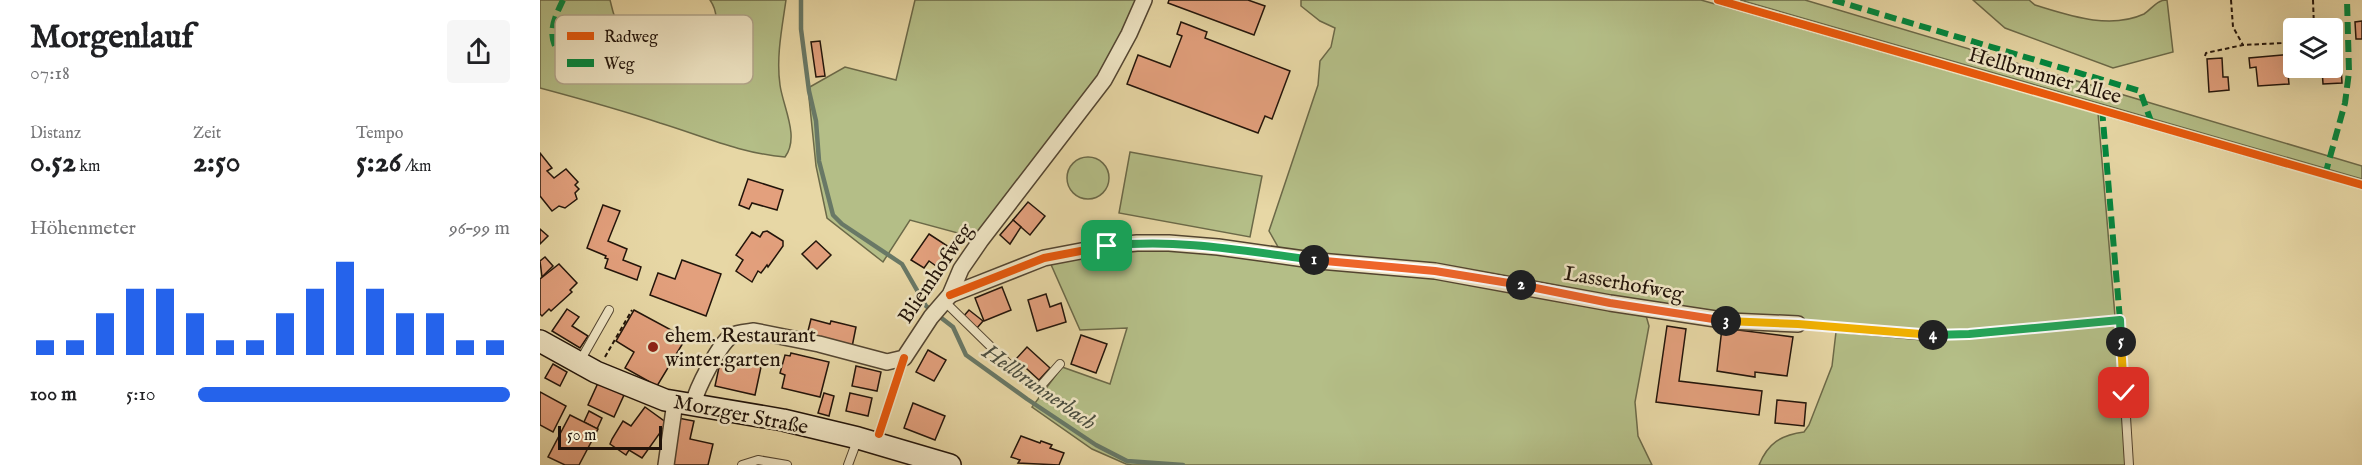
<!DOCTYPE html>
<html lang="de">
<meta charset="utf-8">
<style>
body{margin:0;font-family:"IM FELL English",serif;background:#f6f6f6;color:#202124;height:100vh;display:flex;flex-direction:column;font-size:22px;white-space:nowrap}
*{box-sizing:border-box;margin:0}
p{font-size:20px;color:#757577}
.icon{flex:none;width:33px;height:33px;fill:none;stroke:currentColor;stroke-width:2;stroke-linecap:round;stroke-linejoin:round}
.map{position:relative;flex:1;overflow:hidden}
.details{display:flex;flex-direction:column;background:#fff;width:540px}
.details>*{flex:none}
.controls{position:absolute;left:1743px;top:18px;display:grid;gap:12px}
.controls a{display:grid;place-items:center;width:60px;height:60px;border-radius:6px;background:#fff;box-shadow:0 6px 24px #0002;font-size:30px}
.scale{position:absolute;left:18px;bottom:15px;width:104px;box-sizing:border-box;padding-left:6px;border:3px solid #22140a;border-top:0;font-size:16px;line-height:21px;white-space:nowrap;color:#22140a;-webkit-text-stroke:4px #efe5c4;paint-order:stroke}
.pin{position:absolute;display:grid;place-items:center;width:51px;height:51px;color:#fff;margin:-26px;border-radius:12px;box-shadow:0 3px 9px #0006}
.km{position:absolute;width:30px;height:30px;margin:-15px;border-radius:50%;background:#222;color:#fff;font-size:16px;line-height:30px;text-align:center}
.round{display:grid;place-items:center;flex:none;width:63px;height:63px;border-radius:6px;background:#f6f6f6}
.headline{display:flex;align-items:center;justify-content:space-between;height:102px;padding:0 30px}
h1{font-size:33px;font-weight:700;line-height:45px}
.stats{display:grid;grid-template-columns:repeat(3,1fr);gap:9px;height:102px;padding:6px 30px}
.stats div{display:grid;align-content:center}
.stats b{font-size:30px;font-weight:700}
.stats small{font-size:16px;font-weight:400}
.stats p{font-size:16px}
.chart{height:168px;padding:12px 30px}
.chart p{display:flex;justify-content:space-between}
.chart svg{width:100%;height:108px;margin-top:6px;stroke:#2563eb;stroke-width:6}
ul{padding:0 30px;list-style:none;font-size:20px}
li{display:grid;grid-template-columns:96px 72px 1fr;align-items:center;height:45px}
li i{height:15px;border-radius:8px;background:#2563eb}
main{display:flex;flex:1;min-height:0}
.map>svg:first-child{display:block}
</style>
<main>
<section class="details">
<div class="headline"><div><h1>Morgenlauf</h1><p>07:18</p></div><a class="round"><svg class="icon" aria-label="share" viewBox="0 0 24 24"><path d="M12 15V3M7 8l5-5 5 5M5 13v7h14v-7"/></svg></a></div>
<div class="stats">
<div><p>Distanz</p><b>0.52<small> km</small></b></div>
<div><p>Zeit</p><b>2:50</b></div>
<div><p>Tempo</p><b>5:26<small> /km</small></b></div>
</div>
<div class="chart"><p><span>Höhenmeter</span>96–99 m</p>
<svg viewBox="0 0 160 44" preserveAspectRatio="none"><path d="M5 44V38M15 44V38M25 44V27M35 44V17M45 44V17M55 44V27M65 44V38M75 44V38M85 44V27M95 44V17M105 44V6M115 44V17M125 44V27M135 44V27M145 44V38M155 44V38"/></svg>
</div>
<ul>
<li><b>100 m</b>5:10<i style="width:100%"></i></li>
</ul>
</section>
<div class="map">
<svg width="1822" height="465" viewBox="0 0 1822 465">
<rect width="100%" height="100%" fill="#e7d7a5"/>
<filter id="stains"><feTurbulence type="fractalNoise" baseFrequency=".00333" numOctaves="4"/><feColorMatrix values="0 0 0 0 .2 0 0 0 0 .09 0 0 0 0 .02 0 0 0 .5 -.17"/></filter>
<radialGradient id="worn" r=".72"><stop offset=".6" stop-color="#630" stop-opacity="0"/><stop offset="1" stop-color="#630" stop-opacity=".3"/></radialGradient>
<g fill="#b4be87" stroke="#6b6948" stroke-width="1.5">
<path d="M0,0H70C72,7 73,15 77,22C87,45 119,73 146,64C171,56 185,21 170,0H246C242,28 236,57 240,85C243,107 260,137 245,157C199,153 163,136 120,123C81,110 41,99 0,88Z"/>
<polygon points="375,0 600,0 571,60 436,238 370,220 343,262 287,218 276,166 268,88 305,67 356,80"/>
<path d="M761,0H1161L1558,113L1583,412L1585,465H1219C1228,443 1241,435 1264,432L1269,425L1292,366L1296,332L1262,327L1105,312L1109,326L1095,402L1098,436L1112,465H592L586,464L552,449L492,407L522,367L570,384L587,328L540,330L509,260L610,245L737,258L738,247L729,231L778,85L780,61L791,47L795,28L780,21L761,6Z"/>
<polygon points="1200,0 1265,0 1822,166 1822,179"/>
<path d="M1433,0H1489L1495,5C1528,15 1569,30 1604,14C1612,9 1616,0 1627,0L1633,52L1573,68L1465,28Z"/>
<polygon points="590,152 722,176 710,237 579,213"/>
<circle cx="548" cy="178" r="21"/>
</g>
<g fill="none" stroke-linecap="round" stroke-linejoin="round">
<polyline stroke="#687866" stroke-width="4.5" points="261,0 261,29 269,91 276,121 279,161 293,215 302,224 362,264 386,306 413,327 426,355 487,399 556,445 587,461 643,465"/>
</g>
<g fill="#e3a07d" stroke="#22140a" stroke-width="1.5">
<polygon points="629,0 708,0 725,6 714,35 628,3"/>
<polygon points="1822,21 1822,39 1816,39 1815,22"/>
<polygon points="641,22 667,32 665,38 750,71 732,119 725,116 718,133 587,84 598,55 630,67 642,36 637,34"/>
<polygon points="280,41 285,76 276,77 271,42"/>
<polygon points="1800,51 1802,83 1783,84 1782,68 1792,68 1792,52"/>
<polygon points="1754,54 1754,68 1756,68 1757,74 1748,74 1749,84 1718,86 1716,67 1710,68 1709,58"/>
<polygon points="1682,58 1683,77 1688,77 1689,90 1669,92 1667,59"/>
<polygon points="0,153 12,168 7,171 14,178 26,169 38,182 35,185 39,189 35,193 37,199 25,208 19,206 12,211 0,196"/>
<polygon points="208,179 243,190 237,210 212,203 209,209 199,205"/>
<polygon points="488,202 505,216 490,235 473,220"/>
<polygon points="63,205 80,211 68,241 87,249 83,260 101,267 97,280 65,268 68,259 65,258 66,256 47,248"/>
<polygon points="473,220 481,227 470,244 460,235"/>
<polygon points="0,229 8,236 0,244"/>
<polygon points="227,231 243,241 243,246 228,267 227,265 221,273 218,271 212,282 196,271 203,260 196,255 212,232 220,237 223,232"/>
<polygon points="389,234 412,249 399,268 389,261 384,268 371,260"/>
<polygon points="276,241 291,255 277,269 262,254"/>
<polygon points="5,257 13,266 2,277 0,261"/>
<polygon points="142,260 181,274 166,316 110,295 118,273 135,279"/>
<polygon points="19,264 37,283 30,290 32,292 11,311 9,309 2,316 0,314 0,279"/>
<polygon points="462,287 471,310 444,321 435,298"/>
<polygon points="506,294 510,307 521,303 526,322 497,331 488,300"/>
<polygon points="27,309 39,317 32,326 48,336 40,348 12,331"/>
<polygon points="94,310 146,338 117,386 85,368 94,352 76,341"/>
<polygon points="429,310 443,321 437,328 423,317"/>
<polygon points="271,319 290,324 291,321 316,327 312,347 267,335"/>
<polygon points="1127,326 1146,329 1139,381 1222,391 1219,415 1116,402"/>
<polygon points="1182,328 1253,337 1247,376 1215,372 1215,377 1177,371"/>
<polygon points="541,335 567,344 556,373 531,364"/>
<polygon points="487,347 510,368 499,380 476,359"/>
<polygon points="388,350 406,360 394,381 376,372"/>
<polygon points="251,353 289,362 280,397 242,388 245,375 240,373 245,355 250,356"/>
<polygon points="181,358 221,367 215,395 175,386"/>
<polygon points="13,364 27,372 20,386 5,378"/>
<polygon points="316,366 341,372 337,391 312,386"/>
<polygon points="58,383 84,395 74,417 48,405"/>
<polygon points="0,392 26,406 13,432 0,425"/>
<polygon points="284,393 294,396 289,416 278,413"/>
<polygon points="310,393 332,398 328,416 306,411"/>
<polygon points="1237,400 1266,403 1264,426 1235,423"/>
<polygon points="373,403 405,416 395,440 364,428"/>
<polygon points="105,407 127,423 102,458 89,450 86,455 70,444 72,439 83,421 91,426"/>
<polygon points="49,411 62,418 57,429 44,422"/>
<polygon points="30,415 58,429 39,465 25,465 8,457"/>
<polygon points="138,418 154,421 150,439 173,444 168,465 129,465"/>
<polygon points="481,436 500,443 501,441 512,445 510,448 524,453 519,465 478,463 480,460 471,457"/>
</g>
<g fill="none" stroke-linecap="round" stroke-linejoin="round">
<defs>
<g id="lane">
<polyline points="1178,0 1822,185"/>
<polyline points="404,301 485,380 498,389 520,364"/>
<polyline points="1258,324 1386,336 1429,334 1580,320 1589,465"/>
<polyline points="40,361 69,310"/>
<polyline points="202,465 218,460 247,465"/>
<polyline points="308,465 318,438"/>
</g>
<g id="street">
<polyline points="410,295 504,258 567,246 597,243 629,243 678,247 779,261 895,271 1070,303 1189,321 1258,324"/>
<path d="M153,404C157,388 178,346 191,336C197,332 207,332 214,331L279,344L347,362L364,358L391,317L410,295L421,269L441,240L564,80L589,34L604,0"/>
<polyline points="126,465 135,402"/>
</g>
<polyline id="secondary" points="0,341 56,372 125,400 243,420 318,438 410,465"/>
</defs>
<use href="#lane" stroke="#534531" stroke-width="10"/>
<use href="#street" stroke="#534531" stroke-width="18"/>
<use href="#secondary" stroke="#22140a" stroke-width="24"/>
<g stroke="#22140a" stroke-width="2" stroke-dasharray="4.5 3" stroke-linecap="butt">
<polyline points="1691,0 1693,27 1703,45"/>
<polyline points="1773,0 1774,28"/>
<polyline points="1665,56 1666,53 1703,45 1744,43"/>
<polyline points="65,357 92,310"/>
<polyline points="341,427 358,375"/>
</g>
<use href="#lane" stroke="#efe5c4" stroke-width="8"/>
<use href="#street" stroke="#efe5c4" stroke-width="15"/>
<use href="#secondary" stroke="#efe5c4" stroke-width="21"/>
<g stroke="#00873e" stroke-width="6" stroke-dasharray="12 6" stroke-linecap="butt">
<path d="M23,0C16,15 8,30 15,46L55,61"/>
<polyline points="1293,0 1600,91 1612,124"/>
<polyline points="1562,109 1580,320"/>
<polyline points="1785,175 1805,103 1809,72 1807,0"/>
</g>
<defs>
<g id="cycleway">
<polyline points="1178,0 1822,185"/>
<polyline points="410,295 504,258 567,246 597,243 629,243 678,247 779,261 895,271 1070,303 1189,321 1258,324"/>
<polyline points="339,434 364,358"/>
</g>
</defs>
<use href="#cycleway" stroke="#efe5c4" stroke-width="11"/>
<use href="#cycleway" stroke="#e8590c" stroke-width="8"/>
</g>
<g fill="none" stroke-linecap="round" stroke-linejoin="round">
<defs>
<path id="split-1" d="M567,246C637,238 705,251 774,260"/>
<polyline id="split-2" points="774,260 895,271 981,285"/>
<polyline id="split-3" points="981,285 1070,303 1186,321"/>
<polyline id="split-4" points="1186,321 1258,324 1393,335"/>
<polyline id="split-5" points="1393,335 1429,334 1580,320 1581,342"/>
<polyline id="split-6" points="1581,342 1584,393"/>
</defs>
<use href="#split-1" stroke="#fff" stroke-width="12"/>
<use href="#split-2" stroke="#fff" stroke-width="12"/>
<use href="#split-3" stroke="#fff" stroke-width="12"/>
<use href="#split-4" stroke="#fff" stroke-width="12"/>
<use href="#split-5" stroke="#fff" stroke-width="12"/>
<use href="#split-6" stroke="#fff" stroke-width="12"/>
<use href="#split-1" stroke="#22a559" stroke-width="8"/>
<use href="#split-2" stroke="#f0652b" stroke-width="8"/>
<use href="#split-3" stroke="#f0652b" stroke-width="8"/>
<use href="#split-4" stroke="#f5b400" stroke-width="8"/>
<use href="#split-5" stroke="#22a559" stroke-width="8"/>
<use href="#split-6" stroke="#f5b400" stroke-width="8"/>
</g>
<circle fill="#8f2418" stroke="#efe5c4" stroke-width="2" cx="113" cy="347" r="6"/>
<g text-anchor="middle" stroke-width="5" stroke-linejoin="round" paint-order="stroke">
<g font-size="21" fill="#22140a" stroke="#efe5c4">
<text transform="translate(1505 75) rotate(16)" y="7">Hellbrunner Allee</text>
<text transform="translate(395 273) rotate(-56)" y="7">Bliemhofweg</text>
<text transform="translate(1084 283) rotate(10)" y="7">Lasserhofweg</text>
<text transform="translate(201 414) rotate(11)" y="7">Morzger Straße</text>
</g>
<g font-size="21" fill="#22140a" stroke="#efe5c4" text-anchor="start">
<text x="125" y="342">ehem. Restaurant<tspan x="125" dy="24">winter.garten</tspan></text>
</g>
<g font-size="22" font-style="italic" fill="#4b4e40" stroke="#efe5c4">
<text transform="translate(500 386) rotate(35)" y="8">Hellbrunnerbach</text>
</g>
</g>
<rect x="15" y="15" width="198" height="69" rx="9" fill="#efe5c4" stroke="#b2a68c" stroke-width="1.5"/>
<rect x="27" y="32" width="27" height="8" fill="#e8590c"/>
<rect x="27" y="59" width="27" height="8" fill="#00873e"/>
<g font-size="16" fill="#22140a">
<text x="64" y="42">Radweg</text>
<text x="64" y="69">Weg</text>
</g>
<rect width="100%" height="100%" filter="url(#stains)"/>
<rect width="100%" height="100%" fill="url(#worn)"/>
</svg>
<div class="controls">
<a><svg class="icon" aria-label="layers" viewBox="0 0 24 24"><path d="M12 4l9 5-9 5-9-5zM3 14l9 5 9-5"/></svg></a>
</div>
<div class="scale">50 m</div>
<div class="pin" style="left:567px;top:246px;background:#1e9e55"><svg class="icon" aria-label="arrive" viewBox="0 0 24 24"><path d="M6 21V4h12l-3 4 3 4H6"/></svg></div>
<div class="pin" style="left:1584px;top:393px;background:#d93025"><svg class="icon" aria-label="check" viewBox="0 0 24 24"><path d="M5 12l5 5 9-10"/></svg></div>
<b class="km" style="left:774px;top:260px">1</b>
<b class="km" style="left:981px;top:285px">2</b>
<b class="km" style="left:1186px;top:321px">3</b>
<b class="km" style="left:1393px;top:335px">4</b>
<b class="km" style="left:1581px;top:342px">5</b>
</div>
</main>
